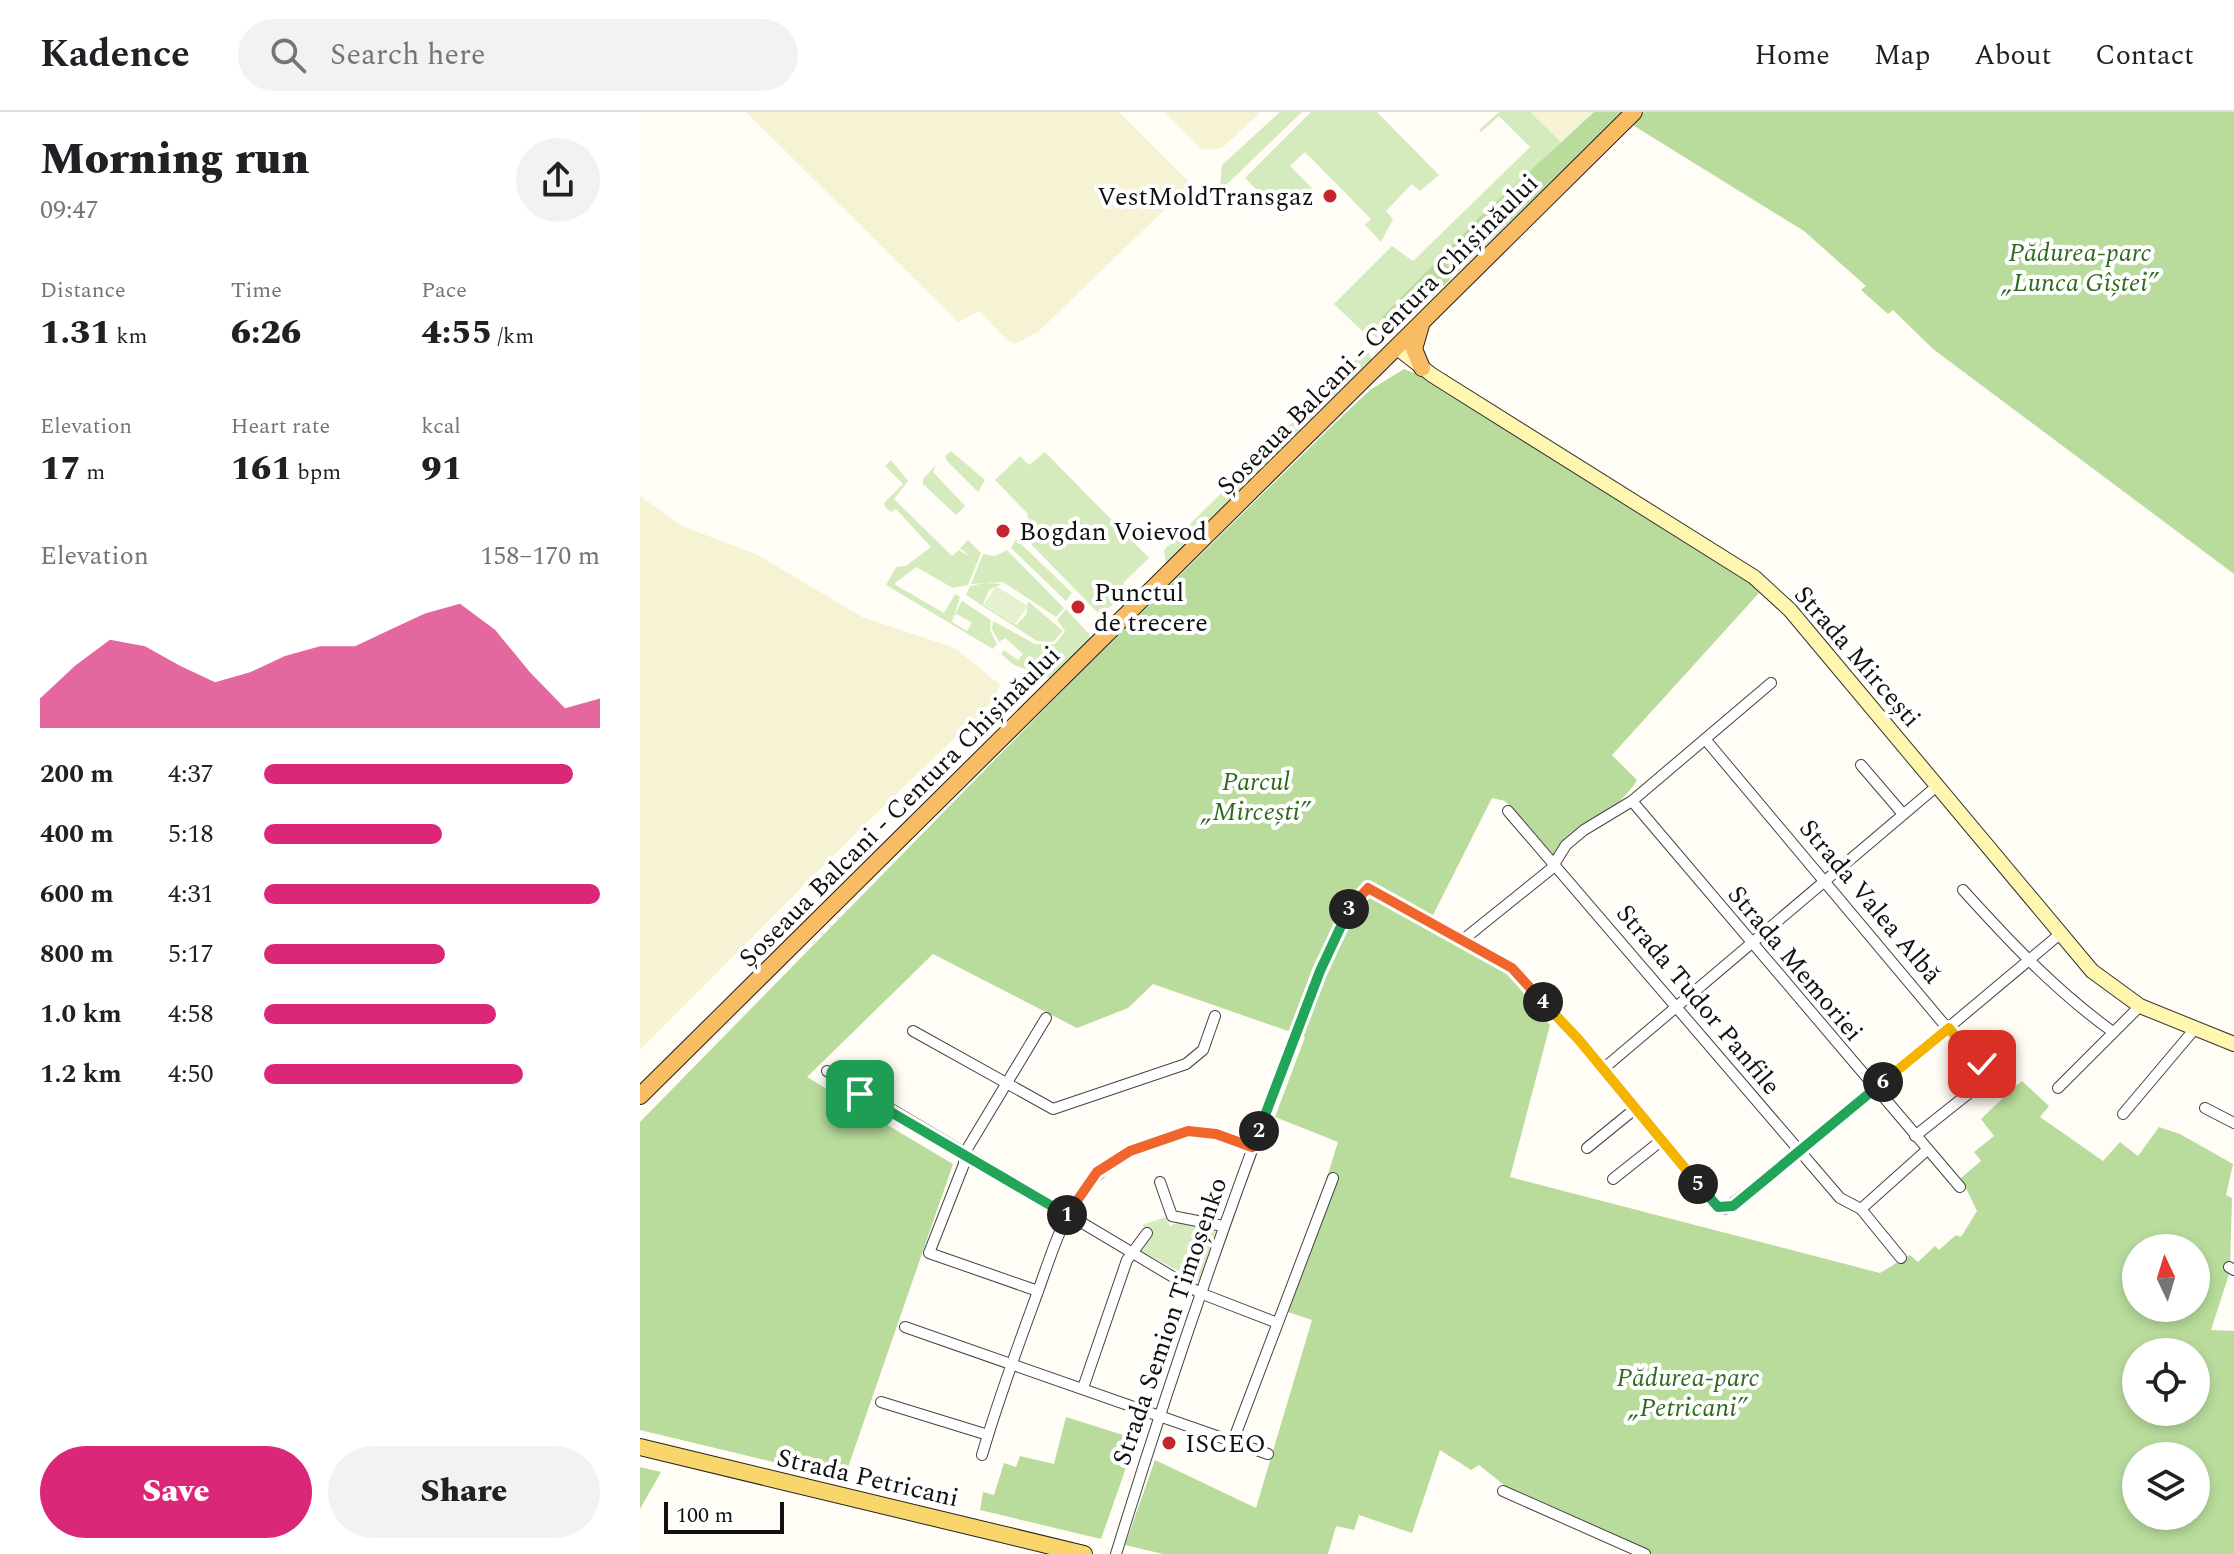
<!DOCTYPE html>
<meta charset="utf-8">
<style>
body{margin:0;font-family:Spectral,serif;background:#f2f2f2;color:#202124;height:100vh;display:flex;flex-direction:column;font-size:30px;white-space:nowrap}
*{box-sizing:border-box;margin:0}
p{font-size:26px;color:#757577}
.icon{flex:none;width:44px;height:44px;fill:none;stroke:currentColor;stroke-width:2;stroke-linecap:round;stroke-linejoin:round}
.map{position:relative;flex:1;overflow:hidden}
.sheet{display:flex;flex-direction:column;background:#fff;width:640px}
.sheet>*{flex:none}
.needle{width:52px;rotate:356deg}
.controls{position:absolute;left:1482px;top:1122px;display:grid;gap:16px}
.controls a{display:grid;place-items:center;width:88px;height:88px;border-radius:50%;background:#fff;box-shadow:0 4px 12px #0003;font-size:40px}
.scale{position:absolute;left:24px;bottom:20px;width:120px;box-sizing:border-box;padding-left:8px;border:4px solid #111;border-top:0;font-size:22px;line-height:28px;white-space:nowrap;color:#111;-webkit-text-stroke:6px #fff;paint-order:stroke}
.pin{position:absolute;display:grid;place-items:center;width:68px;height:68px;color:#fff;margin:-34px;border-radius:16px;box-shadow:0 4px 12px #0006}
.km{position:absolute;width:40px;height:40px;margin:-20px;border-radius:50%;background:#222;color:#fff;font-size:22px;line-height:40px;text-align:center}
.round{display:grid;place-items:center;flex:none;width:84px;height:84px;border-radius:42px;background:#f2f2f2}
.head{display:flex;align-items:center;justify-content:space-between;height:136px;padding:0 40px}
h1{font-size:44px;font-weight:800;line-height:60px}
.stats{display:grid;grid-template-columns:repeat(3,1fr);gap:12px;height:136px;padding:8px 40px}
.stats div{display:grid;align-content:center}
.stats b{font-size:34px;font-weight:800}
.stats small{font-size:22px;font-weight:400}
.stats p{font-size:22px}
.chart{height:224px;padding:16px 40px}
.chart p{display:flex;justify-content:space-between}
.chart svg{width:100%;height:144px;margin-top:8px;fill:#db2777;opacity:.7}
.action{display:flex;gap:16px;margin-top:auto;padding:16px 40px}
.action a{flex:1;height:92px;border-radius:48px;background:#db2777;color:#fff;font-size:32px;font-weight:800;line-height:92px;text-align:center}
.action a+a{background:#f2f2f2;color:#202124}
ul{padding:0 40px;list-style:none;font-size:26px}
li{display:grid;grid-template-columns:128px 96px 1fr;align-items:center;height:60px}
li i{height:20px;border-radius:10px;background:#db2777}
header{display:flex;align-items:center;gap:48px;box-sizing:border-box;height:112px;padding:0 40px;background:#fff;border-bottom:2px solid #e0e0e0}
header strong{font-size:38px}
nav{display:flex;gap:44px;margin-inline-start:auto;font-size:28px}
.search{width:560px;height:72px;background:#f2f2f2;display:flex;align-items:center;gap:20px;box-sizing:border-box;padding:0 28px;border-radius:44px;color:#757577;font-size:30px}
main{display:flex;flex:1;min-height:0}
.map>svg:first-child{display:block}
</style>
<header>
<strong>Kadence</strong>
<div class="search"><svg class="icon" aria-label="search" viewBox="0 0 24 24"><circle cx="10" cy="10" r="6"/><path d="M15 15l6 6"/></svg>Search here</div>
<nav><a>Home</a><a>Map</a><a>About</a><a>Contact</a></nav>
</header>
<main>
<section class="sheet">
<div class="head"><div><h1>Morning run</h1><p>09:47</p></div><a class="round"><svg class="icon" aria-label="share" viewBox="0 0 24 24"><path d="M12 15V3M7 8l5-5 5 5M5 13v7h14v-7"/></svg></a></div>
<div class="stats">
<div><p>Distance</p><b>1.31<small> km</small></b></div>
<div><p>Time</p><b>6:26</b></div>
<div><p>Pace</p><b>4:55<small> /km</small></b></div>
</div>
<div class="stats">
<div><p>Elevation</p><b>17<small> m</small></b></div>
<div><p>Heart rate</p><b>161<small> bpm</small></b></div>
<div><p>kcal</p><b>91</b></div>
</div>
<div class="chart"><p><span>Elevation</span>158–170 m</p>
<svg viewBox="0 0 160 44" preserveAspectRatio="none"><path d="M0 44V35L10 25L20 17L30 19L40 25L50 30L60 27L70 22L80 19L90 19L100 14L110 9L120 6L130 14L140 27L150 38L160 35V44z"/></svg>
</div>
<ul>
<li><b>200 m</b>4:37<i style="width:92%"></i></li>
<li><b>400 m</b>5:18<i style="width:53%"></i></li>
<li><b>600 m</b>4:31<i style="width:100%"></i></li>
<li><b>800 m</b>5:17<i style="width:54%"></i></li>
<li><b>1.0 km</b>4:58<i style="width:69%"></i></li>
<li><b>1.2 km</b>4:50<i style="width:77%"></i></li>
</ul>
<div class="action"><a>Save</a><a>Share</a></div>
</section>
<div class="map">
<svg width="1594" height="1442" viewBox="0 0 1594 1442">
<rect width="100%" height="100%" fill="#fffdf5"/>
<g fill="#f6f3d4">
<polygon points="106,0 479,0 551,72 398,220 375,232 366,227 339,199 318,210"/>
<polygon points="524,0 621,0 582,36 569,38 561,37"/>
<polygon points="890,0 954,0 921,30"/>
<polygon points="0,384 42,414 118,443 222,505 315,536 360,573 353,589 217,720 0,938"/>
</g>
<g fill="#d5ebbd">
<polygon points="640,0 662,0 585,74 580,74 582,53"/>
<polygon points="671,0 737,0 799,63 780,79 772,72 746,99 753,107 741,130 725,113 731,107 665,40 650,54 672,76 642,104 605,66"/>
<polygon points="859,0 890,0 921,30 742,205 750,213 738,226 721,218 694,192 752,134 773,149 890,35 859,4 841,20 839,18"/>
<polygon points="726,237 732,247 526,453 524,438"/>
<polygon points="311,339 345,368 338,380 307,349 305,344"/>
<polygon points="405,340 509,446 484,470 481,486 466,498 468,504 465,508 383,424 389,410 387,401 355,368 380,344 389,353"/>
<polygon points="251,348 268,369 254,387 312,444 319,438 330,445 320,436 328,428 341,441 328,473 313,476 276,455 254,472 304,501 315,482 320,485 312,510 327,519 332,511 317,502 314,504 322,489 351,508 350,518 357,532 353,537 246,473 256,455 266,454 291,435 256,397 251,400 245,395 244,391 263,372 245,354"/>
<polygon points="296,353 293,360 325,394 316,403 283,372 283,367"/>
<polygon points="376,427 432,481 426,489 371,436"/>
<polygon points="367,438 424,496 416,505 363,470 331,472 343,442 355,444"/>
<polygon points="345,471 361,472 349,478 343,492 376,513 386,503 388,489 423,519 413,530 397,529 326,483 330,474"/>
<polygon points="426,497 449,522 450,529 412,567 374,553 361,542 364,538 378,548 383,542 365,526 359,530 352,517 353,509 395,532 415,532 425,519 417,508"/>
<path d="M526,1105L530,1114C542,1106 566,1108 576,1120L559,1170L501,1139L513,1121L502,1113Z"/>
</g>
<g fill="#b9dc9c" fill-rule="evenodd">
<polygon points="954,0 982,0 750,226 738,226 750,213 742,205 842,103"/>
<polygon points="1004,0 1594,0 1594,462 1293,237 1253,198 1248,202 1221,178 1226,174 1164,119 991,12"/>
<path d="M764,257L799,272L1104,462L1119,481L972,643L997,668C983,693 938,723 914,744L865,689L852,686L787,815L867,861L910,913L870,1065L1240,1161L1270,1143L1278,1150L1295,1134L1299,1138L1316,1123L1321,1125L1337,1099L1321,1066L1341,1049L1334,1040L1354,1024L1341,1007L1364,985L1353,969L1354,964L1368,980L1382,969L1409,994L1400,1005L1463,1049L1480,1030L1498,1044L1519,1015L1540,1022L1593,1052L1586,1083L1592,1086L1590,1159L1571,1218L1594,1219V1442H1012L869,1377L839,1353L831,1358L800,1338L772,1421L719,1403L714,1418L696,1414L688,1442H523L485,1433L515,1348L616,1396L672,1208L645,1199L698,1030L635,1005L665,925L513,872L488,896L437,916L293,842L167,965L313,1052L204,1367L0,1318V1010L432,569L695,311L730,278ZM1496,1136H1556V1196H1496ZM1496,1240H1556V1300H1496ZM1496,1344H1556V1404H1496Z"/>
<polygon points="426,1305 496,1327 461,1427 340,1398 343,1380 354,1383 364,1351 376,1355 380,1344 414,1352"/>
<polygon points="0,1355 21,1360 0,1397"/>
</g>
<polygon fill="#e6f2cf" points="356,474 388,494 375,512 344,492"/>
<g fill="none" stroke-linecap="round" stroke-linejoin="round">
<defs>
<g id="minor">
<polyline points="1065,627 1334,948 1346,951 1368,932"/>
<polyline points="1221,653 1263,702"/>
<polyline points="992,689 1320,1075"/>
<polyline points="868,699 1200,1086 1221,1097 1261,1146"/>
<path d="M1323,778C1370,830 1416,879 1473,920"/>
<polyline points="824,827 911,757 926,733 944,718 992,689 1131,571"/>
<polyline points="273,919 413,997 546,952 563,938 575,904"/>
<polyline points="963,957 1297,674"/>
<polyline points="187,959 560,1181 635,1210"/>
<polyline points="1418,976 1500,894"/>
<polyline points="1565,996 1594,1011"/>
<polyline points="1483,1002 1553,919"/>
<polyline points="1275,1024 1348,966"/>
<polyline points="947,1036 996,996"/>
<polyline points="973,1067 1022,1028"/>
<polyline points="520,1070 532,1104 583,1114"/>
<polyline points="1221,1097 1287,1038"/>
<polyline points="1589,1155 1594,1158"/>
<polyline points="398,1179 289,1141 324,1052 324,1042 406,906"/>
<polyline points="265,1215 628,1342"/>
<polyline points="443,1276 487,1148 507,1121"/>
<polyline points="241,1290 348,1323"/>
<polyline points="593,1329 693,1066"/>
<path d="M342,1343C357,1292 375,1242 393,1193C419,1124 430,1060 508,1033C558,1015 563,1016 612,1035"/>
<polyline points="863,1379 1005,1442"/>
<path d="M476,1442C529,1270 587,1100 652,932C668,892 695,800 728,776L872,856L939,928L1075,1092L1085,1097L1160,1040L1420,822"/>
</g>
<polyline id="secondary" points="757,236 792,263 1114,465 1150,498 1452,859 1500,894 1594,932"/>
<polyline id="primary" points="0,1335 444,1442"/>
<g id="trunk">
<polyline points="781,213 774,237 782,256"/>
<polyline points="0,984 994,0"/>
</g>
</defs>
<use href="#minor" stroke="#444" stroke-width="12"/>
<use href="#secondary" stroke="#333" stroke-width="16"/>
<use href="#primary" stroke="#222" stroke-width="18"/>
<use href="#trunk" stroke="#222" stroke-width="18"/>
<use href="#minor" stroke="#fff" stroke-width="10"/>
<use href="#secondary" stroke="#fff6b0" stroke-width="14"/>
<use href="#primary" stroke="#f9d66b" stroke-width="16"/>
<use href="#trunk" stroke="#f7bc64" stroke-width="16"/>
</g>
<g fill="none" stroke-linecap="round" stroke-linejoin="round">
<defs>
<polyline id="split-1" points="220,982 427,1103"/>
<polyline id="split-2" points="427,1103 457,1060 490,1039 548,1019 576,1022 612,1035 619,1019"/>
<polyline id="split-3" points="619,1019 680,859 709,797"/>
<polyline id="split-4" points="709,797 728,776 872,856 903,890"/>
<polyline id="split-5" points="903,890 939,928 1058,1072"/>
<polyline id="split-6" points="1058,1072 1078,1095 1093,1094 1243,970"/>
<polyline id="split-7" points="1243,970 1309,916 1334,948 1342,952"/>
</defs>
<use href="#split-1" stroke="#fff" stroke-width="16"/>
<use href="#split-2" stroke="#fff" stroke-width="16"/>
<use href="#split-3" stroke="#fff" stroke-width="16"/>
<use href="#split-4" stroke="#fff" stroke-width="16"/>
<use href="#split-5" stroke="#fff" stroke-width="16"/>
<use href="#split-6" stroke="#fff" stroke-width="16"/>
<use href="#split-7" stroke="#fff" stroke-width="16"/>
<use href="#split-1" stroke="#22a559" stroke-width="10"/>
<use href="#split-2" stroke="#f0652b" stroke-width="10"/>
<use href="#split-3" stroke="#22a559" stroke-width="10"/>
<use href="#split-4" stroke="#f0652b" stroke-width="10"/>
<use href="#split-5" stroke="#f5b400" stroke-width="10"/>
<use href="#split-6" stroke="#22a559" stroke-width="10"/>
<use href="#split-7" stroke="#f5b400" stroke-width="10"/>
</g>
<g fill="#c4262e" stroke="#fff" stroke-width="3">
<circle cx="690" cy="84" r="8"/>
<circle cx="363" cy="419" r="8"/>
<circle cx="438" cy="495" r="8"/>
<circle cx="529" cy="1331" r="8"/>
</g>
<g text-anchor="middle" stroke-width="8" stroke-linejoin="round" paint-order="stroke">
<g font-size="26" fill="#111" stroke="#fff" text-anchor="start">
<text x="674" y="93" text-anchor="end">VestMoldTransgaz</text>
<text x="379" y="428">Bogdan Voievod</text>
<text x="454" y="489">Punctul<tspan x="454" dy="30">de trecere</tspan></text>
<text x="545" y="1340">ISCEO</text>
</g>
<g font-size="26" font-style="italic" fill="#2f6b1f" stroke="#fff">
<text x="1440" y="149">Pădurea-parc<tspan x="1440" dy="30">„Lunca Gîștei”</tspan></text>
<text x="616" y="678">Parcul<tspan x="616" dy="30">„Mircești”</tspan></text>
<text x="1048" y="1274">Pădurea-parc<tspan x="1048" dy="30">„Petricani”</tspan></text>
</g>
<g font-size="26" fill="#111" stroke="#fff">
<text transform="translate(737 222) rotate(-45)" y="9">Șoseaua Balcani - Centura Chișinăului</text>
<text transform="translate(1218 544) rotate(49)" y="9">Strada Mircești</text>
<text transform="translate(259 694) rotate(-45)" y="9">Șoseaua Balcani - Centura Chișinăului</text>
<text transform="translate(1231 789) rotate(50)" y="9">Strada Valea Albă</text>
<text transform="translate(1156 851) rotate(50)" y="9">Strada Memoriei</text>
<text transform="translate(1059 887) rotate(50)" y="9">Strada Tudor Panfile</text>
<text transform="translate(529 1209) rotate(-71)" y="9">Strada Semion Timoșenko</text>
<text transform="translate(228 1365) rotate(13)" y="9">Strada Petricani</text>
</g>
</g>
</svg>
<div class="controls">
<a><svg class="needle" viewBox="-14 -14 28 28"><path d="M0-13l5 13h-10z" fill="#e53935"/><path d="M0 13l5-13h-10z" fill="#757577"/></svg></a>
<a><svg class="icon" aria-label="locate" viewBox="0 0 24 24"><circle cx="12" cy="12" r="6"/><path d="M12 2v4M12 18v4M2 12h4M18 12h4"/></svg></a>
<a><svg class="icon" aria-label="layers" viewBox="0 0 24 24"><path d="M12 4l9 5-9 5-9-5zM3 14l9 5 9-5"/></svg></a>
</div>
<div class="scale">100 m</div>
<div class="pin" style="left:220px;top:982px;background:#1e9e55"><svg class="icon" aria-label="arrive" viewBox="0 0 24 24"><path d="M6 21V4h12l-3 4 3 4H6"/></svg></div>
<div class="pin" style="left:1342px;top:952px;background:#d93025"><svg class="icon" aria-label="check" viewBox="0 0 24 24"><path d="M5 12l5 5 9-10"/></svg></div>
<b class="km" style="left:427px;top:1103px">1</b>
<b class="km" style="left:619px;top:1019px">2</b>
<b class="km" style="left:709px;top:797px">3</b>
<b class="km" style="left:903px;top:890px">4</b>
<b class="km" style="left:1058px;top:1072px">5</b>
<b class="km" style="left:1243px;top:970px">6</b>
</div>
</main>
